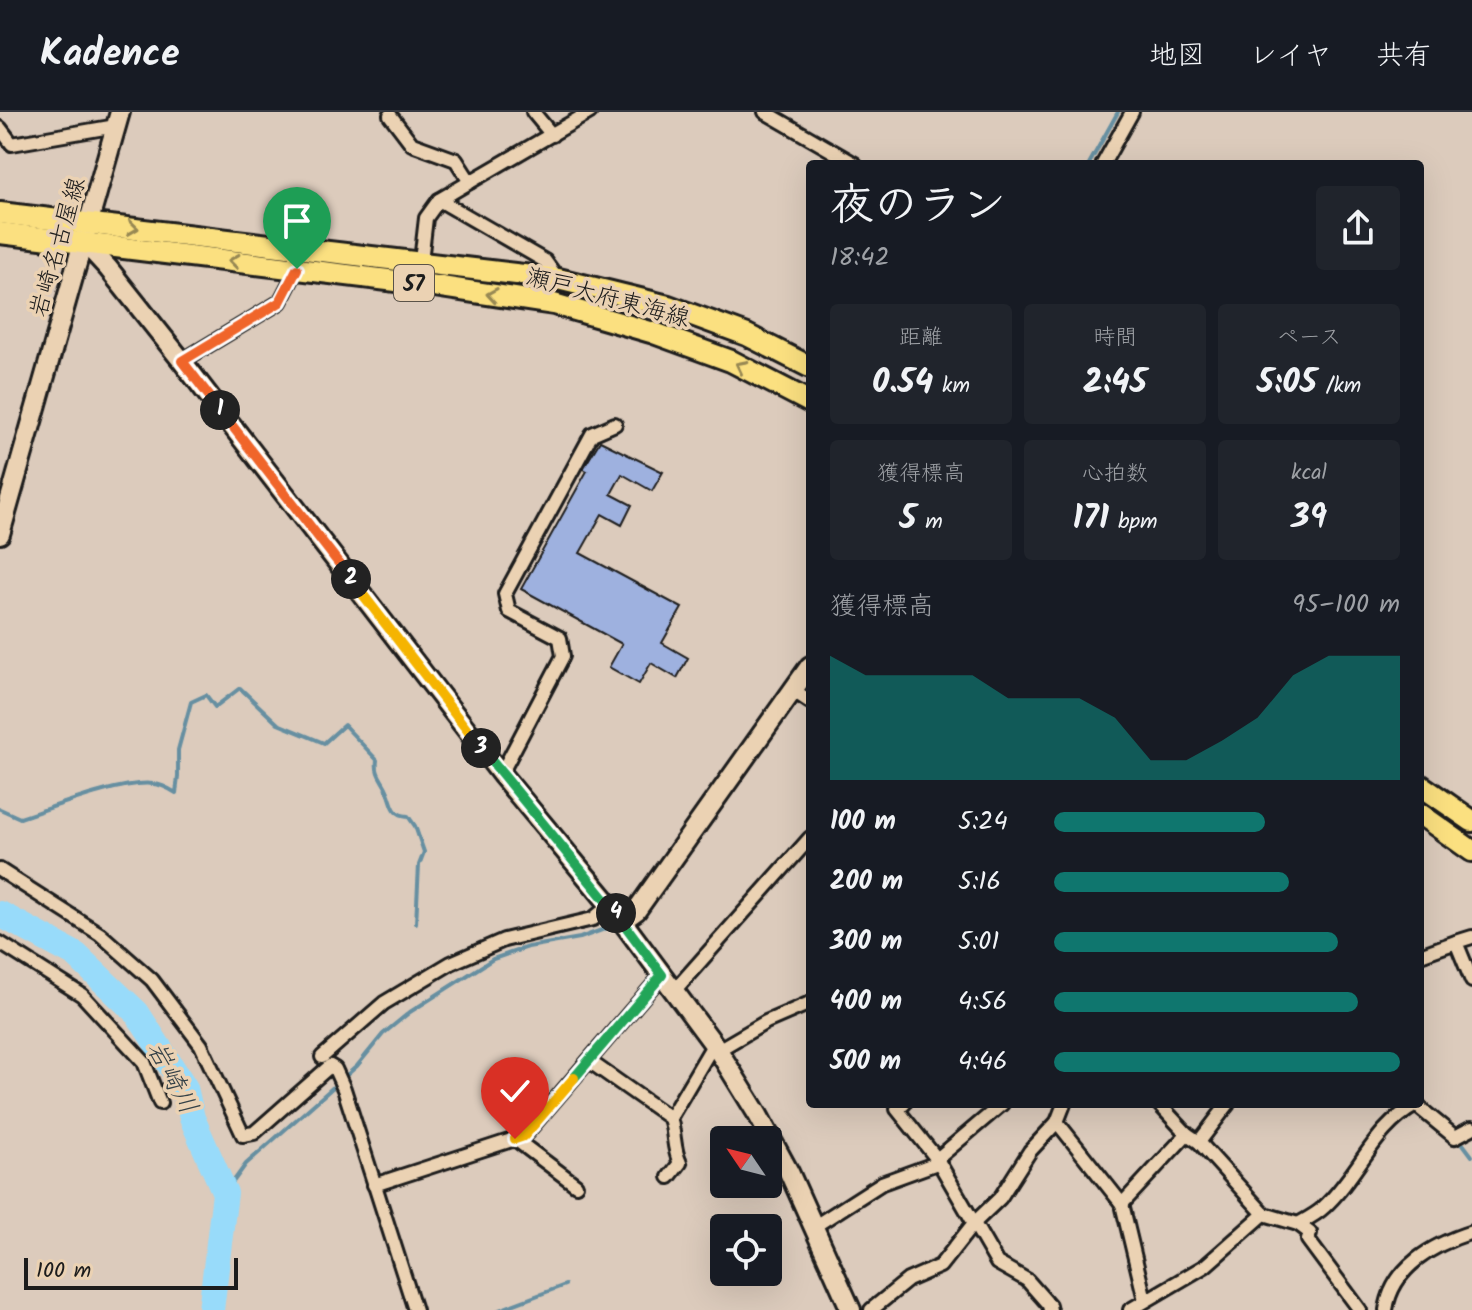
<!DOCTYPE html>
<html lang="ja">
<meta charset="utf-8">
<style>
body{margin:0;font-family:Kalam,"Klee One",sans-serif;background:#20242c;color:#f1f3f6;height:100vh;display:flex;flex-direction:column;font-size:30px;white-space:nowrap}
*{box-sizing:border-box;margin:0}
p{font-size:26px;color:#9ea1a6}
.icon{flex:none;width:44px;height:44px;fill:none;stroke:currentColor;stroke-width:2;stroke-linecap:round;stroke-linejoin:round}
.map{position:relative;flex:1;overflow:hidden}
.details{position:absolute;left:806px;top:48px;width:618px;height:948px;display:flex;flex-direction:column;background:#171b24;border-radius:8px;box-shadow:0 8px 32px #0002}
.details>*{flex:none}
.needle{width:52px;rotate:305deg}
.controls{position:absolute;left:710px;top:1014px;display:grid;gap:16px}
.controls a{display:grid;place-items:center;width:72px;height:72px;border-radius:8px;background:#171b24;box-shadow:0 8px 32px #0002;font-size:40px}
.scale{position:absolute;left:24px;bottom:20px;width:214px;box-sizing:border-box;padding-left:8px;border:4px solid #1c1c1c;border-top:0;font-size:22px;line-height:28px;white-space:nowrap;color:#1c1c1c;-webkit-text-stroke:6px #ebd2b3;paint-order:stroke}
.pin{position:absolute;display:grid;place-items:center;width:68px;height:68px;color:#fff;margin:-82px -34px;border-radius:50% 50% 50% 0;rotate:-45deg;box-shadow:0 0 8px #0007}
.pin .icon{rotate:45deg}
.km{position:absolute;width:40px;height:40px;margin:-20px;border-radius:50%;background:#222;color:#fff;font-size:22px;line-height:40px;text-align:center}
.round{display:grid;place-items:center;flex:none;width:84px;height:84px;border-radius:8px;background:#20242c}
.overview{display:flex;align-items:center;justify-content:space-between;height:136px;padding:0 24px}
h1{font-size:44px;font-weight:700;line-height:60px}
.stats{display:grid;grid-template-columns:repeat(3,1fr);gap:12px;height:136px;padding:8px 24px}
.stats div{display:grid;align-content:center;border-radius:8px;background:#20242c;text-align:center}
.stats b{font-size:34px;font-weight:700}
.stats small{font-size:22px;font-weight:400}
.stats p{font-size:22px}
.chart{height:224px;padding:16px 24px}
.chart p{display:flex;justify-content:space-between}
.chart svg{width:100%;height:144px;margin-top:8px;fill:#0f766e;opacity:.7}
ul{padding:0 24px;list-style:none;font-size:26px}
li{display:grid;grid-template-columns:128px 96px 1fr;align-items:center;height:60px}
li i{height:20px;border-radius:10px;background:#0f766e}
header{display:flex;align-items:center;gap:48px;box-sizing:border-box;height:112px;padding:0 40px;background:#171b24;border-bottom:2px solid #363941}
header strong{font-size:38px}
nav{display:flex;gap:44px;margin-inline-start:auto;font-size:28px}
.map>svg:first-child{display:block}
</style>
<header>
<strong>Kadence</strong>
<nav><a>地図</a><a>レイヤ</a><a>共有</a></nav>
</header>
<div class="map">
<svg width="1472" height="1198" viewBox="0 0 1472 1198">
<rect width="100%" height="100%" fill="#dccbbc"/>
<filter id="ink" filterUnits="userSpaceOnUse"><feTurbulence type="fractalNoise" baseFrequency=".0125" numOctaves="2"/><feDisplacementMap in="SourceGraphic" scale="16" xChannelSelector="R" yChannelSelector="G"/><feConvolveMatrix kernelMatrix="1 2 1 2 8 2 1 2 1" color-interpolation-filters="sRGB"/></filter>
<g filter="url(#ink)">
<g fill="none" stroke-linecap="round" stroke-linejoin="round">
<g stroke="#668fa1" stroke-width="4">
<polyline points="1089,52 1118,0"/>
<path d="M0,697L20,706C51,696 123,668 153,672C161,672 168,676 176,681L178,665V638L191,590L206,583L215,595L240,576L278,612L324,631L344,613L377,648C375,664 383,667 388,680C393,692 392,703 408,704L415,714L424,740L419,753L416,811"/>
<polyline points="1463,1032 1472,1044"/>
<polyline points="225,1081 246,1052 357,954 383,922 410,900 493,847 528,835 580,826 610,815"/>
<polyline points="499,1198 565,1173"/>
</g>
<polyline stroke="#98dbfa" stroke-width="26" points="0,802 76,843 137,901 185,976 192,1006 225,1081 211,1198"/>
</g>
<polygon fill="#9eb1df" stroke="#1c1c1c" stroke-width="2" points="600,329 663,360 652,379 622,362 611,382 632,393 622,413 602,402 580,441 682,496 662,531 688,546 677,566 651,551 639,572 609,555 622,532 521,477 587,359 583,357"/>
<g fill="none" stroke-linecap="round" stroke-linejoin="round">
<defs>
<g id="street">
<polyline points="533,0 552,23"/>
<polyline points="765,0 855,52"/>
<polyline points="390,3 412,32 456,48 470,70"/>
<polyline points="0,16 12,32 116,14"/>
<polyline points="1103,52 1132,0"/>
<polyline points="439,88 545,149 558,167"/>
<polyline points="421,149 426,106 439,88 590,0"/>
<polyline points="182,249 280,190 297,157"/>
<polyline points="792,578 810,590"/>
<polyline points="501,662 563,544 560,526 509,499 505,482 592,322 615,312"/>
<polyline points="0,758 100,822 152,868 201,933 243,1023 254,1021 330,954 335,957 344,977 415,1198"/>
<polyline points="1472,825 1456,830 1472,869"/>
<polyline points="0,831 82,883 144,950 160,991"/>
<polyline points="1420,843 1456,830"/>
<polyline points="674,879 810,726"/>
<polyline points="718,938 766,910 810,891"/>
<polyline points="322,945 384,891 451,851 504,828 593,807 610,793"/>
<polyline points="589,949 670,1006"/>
<polyline points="904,992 897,997 937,1047 997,1151 1027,1168 1049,1193 1050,1198"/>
<polyline points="1159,992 1187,1022 1199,1030 1264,1102"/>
<polyline points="1057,1010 1122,1092 1145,1188"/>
<polyline points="515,1027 576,1073"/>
<polyline points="1199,1030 1228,992"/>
<polyline points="937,1047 1002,992"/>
<path d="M669,1065L680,1051C673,1037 675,1021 670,1006L713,933"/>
<polyline points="374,1073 524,1024 662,863"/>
<polyline points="1122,1092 1187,1022"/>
<path d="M1298,1112C1307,1107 1317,1102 1324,1095C1358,1064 1374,1015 1416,993L1455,1025L1472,1016"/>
<polyline points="815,1114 882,1071 937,1051"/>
<polyline points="871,1198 908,1168 940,1154 974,1111 1000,1086 1030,1039 1057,1010 1064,992"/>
<polyline points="1130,1198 1205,1154 1264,1102 1298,1112 1310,1121 1308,1128 1360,1198"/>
<path d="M1386,1198C1392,1155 1434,1132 1472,1120"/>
</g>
<g id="secondary">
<polyline points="84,130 108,156 182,249 501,662 610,793 718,938 758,1003 789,1060 851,1198"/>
<polyline points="0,422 120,0"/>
<polyline points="622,809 636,799 810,554"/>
</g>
<g id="primary">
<polyline points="0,101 558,167 668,194 747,223 810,255"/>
<polyline points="0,121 421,172 554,192 654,221 731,249 810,290"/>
<polyline points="1420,673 1472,709"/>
<polyline points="1420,702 1472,739"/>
</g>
</defs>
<use href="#street" stroke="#1c1c1c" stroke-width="18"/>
<use href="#secondary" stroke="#1c1c1c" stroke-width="24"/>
<use href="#primary" stroke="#1c1c1c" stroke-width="26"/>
<use href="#street" stroke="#ebd2b3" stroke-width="12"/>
<use href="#secondary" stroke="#ebd2b3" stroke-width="18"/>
<use href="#primary" stroke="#fbe080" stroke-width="20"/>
</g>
<defs><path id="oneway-chevron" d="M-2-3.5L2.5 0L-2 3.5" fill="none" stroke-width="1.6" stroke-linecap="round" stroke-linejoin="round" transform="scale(2)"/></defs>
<g stroke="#978853">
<use href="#oneway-chevron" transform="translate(133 116) rotate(7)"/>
<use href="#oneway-chevron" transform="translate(234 149) rotate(-173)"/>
<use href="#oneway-chevron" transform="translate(492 183) rotate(-171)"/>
<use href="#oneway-chevron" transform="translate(741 254) rotate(-153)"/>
</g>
</g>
<g fill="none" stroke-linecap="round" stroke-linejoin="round" filter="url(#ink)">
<defs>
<polyline id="split-1" points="220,298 182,249 280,190 297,157"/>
<polyline id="split-2" points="220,298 351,467"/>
<polyline id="split-3" points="351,467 481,636"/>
<polyline id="split-4" points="481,636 616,801"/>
<polyline id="split-5" points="574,966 662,863 616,801"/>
<polyline id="split-6" points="515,1027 524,1024 574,966"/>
</defs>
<use href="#split-1" stroke="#fff" stroke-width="16"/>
<use href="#split-2" stroke="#fff" stroke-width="16"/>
<use href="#split-3" stroke="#fff" stroke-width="16"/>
<use href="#split-4" stroke="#fff" stroke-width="16"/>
<use href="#split-5" stroke="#fff" stroke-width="16"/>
<use href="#split-6" stroke="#fff" stroke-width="16"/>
<use href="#split-1" stroke="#f0652b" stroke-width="10"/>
<use href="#split-2" stroke="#f0652b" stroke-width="10"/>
<use href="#split-3" stroke="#f5b400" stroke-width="10"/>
<use href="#split-4" stroke="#22a559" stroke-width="10"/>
<use href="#split-5" stroke="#22a559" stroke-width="10"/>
<use href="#split-6" stroke="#f5b400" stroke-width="10"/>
</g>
<g text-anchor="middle" stroke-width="7" stroke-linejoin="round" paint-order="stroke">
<rect fill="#ebd2b3" stroke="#5a5349" stroke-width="2" x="394" y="153" width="40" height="36" rx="6"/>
<g font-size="22" font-weight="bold" fill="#1c1c1c">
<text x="414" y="179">57</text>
</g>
<g font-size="24" fill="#1c1c1c" stroke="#ebd2b3">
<text transform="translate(57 135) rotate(-74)" y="8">岩崎名古屋線</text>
<text transform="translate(608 185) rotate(15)" y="8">瀬戸大府東海線</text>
</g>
<g font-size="26" font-style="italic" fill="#354248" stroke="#ebd2b3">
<text transform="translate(173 965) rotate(62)" y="9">岩崎川</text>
</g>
</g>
</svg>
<div class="controls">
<a><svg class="needle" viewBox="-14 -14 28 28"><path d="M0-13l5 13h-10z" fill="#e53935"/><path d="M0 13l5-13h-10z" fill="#9ea1a6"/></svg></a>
<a><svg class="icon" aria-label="locate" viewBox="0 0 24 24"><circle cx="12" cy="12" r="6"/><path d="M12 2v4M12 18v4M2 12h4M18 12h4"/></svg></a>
</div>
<div class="scale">100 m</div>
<div class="pin" style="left:297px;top:157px;background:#1e9e55"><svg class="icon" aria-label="arrive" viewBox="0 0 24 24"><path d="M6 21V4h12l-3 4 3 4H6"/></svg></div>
<div class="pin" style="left:515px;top:1027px;background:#d93025"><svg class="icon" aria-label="check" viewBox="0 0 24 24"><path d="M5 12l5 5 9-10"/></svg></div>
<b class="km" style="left:220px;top:298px">1</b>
<b class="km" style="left:351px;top:467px">2</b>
<b class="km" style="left:481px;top:636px">3</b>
<b class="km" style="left:616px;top:801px">4</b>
<section class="details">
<div class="overview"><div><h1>夜のラン</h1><p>18:42</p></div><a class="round"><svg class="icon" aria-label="share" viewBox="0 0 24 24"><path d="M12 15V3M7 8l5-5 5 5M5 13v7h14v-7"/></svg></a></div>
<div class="stats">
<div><p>距離</p><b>0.54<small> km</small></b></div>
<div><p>時間</p><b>2:45</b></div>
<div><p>ペース</p><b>5:05<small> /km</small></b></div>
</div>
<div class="stats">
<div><p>獲得標高</p><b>5<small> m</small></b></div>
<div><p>心拍数</p><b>171<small> bpm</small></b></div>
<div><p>kcal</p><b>39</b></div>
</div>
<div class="chart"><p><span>獲得標高</span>95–100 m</p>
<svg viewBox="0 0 160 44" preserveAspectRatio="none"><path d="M0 44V6L10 12L20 12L30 12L40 12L50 19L60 19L70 19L80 25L90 38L100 38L110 32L120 25L130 12L140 6L150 6L160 6V44z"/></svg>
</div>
<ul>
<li><b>100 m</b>5:24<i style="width:61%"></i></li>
<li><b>200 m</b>5:16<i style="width:68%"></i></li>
<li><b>300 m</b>5:01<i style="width:82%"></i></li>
<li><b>400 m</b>4:56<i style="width:88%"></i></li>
<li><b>500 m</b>4:46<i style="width:100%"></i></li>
</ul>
</section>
</div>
